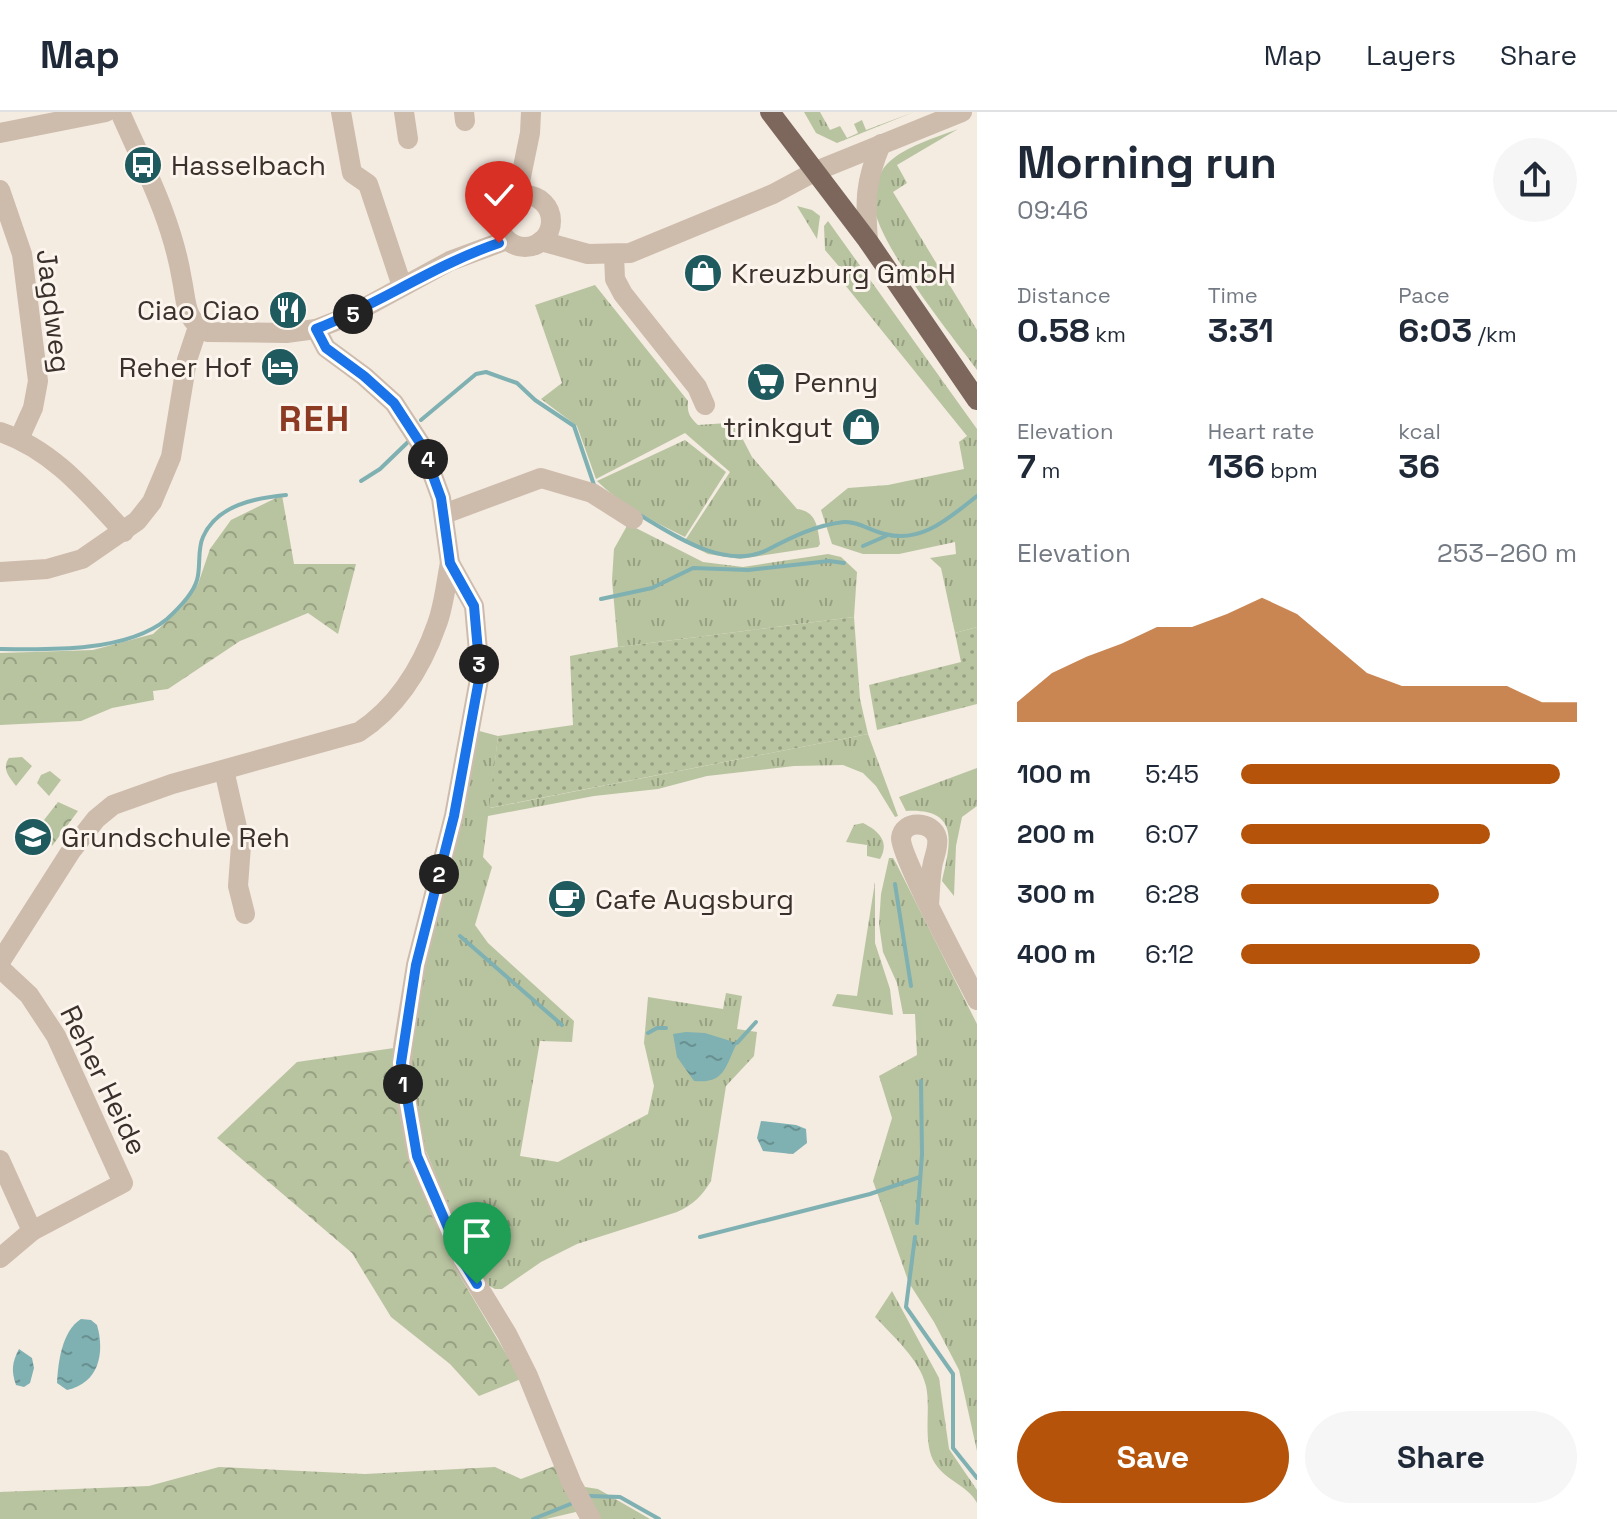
<!DOCTYPE html>
<meta charset="utf-8">
<style>
body{margin:0;font-family:"Space Grotesk",sans-serif;background:#f6f6f7;color:#1f2937;height:100vh;display:flex;flex-direction:column;font-size:30px;white-space:nowrap}
*{box-sizing:border-box;margin:0}
p{font-size:26px;color:#747a83}
.icon{flex:none;width:44px;height:44px;fill:none;stroke:currentColor;stroke-width:2;stroke-linecap:round;stroke-linejoin:round}
.map{position:relative;flex:1;overflow:hidden}
.sheet{display:flex;flex-direction:column;background:#fff;width:640px}
.sheet>*{flex:none}
.pin{position:absolute;display:grid;place-items:center;width:68px;height:68px;color:#fff;margin:-82px -34px;border-radius:50% 50% 50% 0;rotate:-45deg;box-shadow:0 0 8px #0007}
.pin .icon{rotate:45deg}
.km{position:absolute;width:40px;height:40px;margin:-20px;border-radius:50%;background:#222;color:#fff;font-size:22px;line-height:40px;text-align:center}
.round{display:grid;place-items:center;flex:none;width:84px;height:84px;border-radius:42px;background:#f6f6f7}
.summary{display:flex;align-items:center;justify-content:space-between;height:136px;padding:0 40px}
h1{font-size:44px;font-weight:600;line-height:60px}
.stats{display:grid;grid-template-columns:repeat(3,1fr);gap:12px;height:136px;padding:8px 40px}
.stats div{display:grid;align-content:center}
.stats b{font-size:34px;font-weight:600}
.stats small{font-size:22px;font-weight:400}
.stats p{font-size:22px}
.chart{height:224px;padding:16px 40px}
.chart p{display:flex;justify-content:space-between}
.chart svg{width:100%;height:144px;margin-top:8px;fill:#b45309;opacity:.7}
.cta{display:flex;gap:16px;margin-top:auto;padding:16px 40px}
.cta a{flex:1;height:92px;border-radius:48px;background:#b45309;color:#fff;font-size:32px;font-weight:600;line-height:92px;text-align:center}
.cta a+a{background:#f6f6f7;color:#1f2937}
ul{padding:0 40px;list-style:none;font-size:26px}
li{display:grid;grid-template-columns:128px 96px 1fr;align-items:center;height:60px}
li i{height:20px;border-radius:10px;background:#b45309}
header{display:flex;align-items:center;gap:48px;box-sizing:border-box;height:112px;padding:0 40px;background:#fff;border-bottom:2px solid #e0e1e3}
header strong{font-size:38px}
nav{display:flex;gap:44px;margin-inline-start:auto;font-size:28px}
main{display:flex;flex:1;min-height:0}
.map>svg:first-child{display:block}
</style>
<header>
<strong>Map</strong>
<nav><a>Map</a><a>Layers</a><a>Share</a></nav>
</header>
<main>
<div class="map">
<svg width="977" height="1407" viewBox="0 0 977 1407">
<defs>
<pattern id="grass-tufts" width="24" height="20" patternUnits="userSpaceOnUse" patternTransform="scale(2)"><rect width="24" height="20" fill="#b8c4a0"/><path d="M3 7l-1-3M5 7V3M7 7l1-3M15 17l-1-3M17 17v-4M19 17l1-3" fill="none" stroke="#97a083"/></pattern>
<pattern id="forest-crowns" width="20" height="18" patternUnits="userSpaceOnUse" patternTransform="scale(2)"><rect width="20" height="18" fill="#b8c4a0"/><path d="M2 6a3 3 0 1 1 6 0M12 15a3 3 0 1 1 6 0" fill="none" stroke="#97a083"/></pattern>
<pattern id="garden-dots" width="8" height="8" patternUnits="userSpaceOnUse" patternTransform="scale(2)"><rect width="8" height="8" fill="#b8c4a0"/><path d="M2 2h.1M6 6h.1" fill="none" stroke="#97a083" stroke-width="1.8" stroke-linecap="round"/></pattern>
<pattern id="water-ripples" width="26" height="14" patternUnits="userSpaceOnUse" patternTransform="scale(2)"><rect width="26" height="14" fill="#7fb0b2"/><path d="M2 4q2-2 4 0t4 0M15 11q2-2 4 0t4 0" fill="none" stroke="#699091"/></pattern>
</defs>
<rect width="100%" height="100%" fill="#f4ebe1"/>
<g fill="url(#grass-tufts)">
<polygon points="804,0 820,0 830,18 840,14 847,26 858,21 854,12 862,8 866,18 914,0 837,31 816,21"/>
<path d="M958,17L897,53L907,71L893,80L977,218V258C953,225 875,129 874,92C874,80 878,61 887,52C905,34 935,26 958,17Z"/>
<polygon points="797,94 812,98 820,104 817,127"/>
<polygon points="828,109 977,317 977,515 955,521 941,456 930,446 956,442 955,430 899,442 863,442 832,432 821,398 848,376 888,373 964,357 959,330 967,324 837,163 842,158 825,138 824,114"/>
<path d="M595,173L688,289C687,300 689,305 698,313L727,311L738,318L752,345L797,397C816,399 818,415 820,432L818,435L740,447L708,442L684,430L730,360L685,321L596,367L577,314L541,287L562,271L535,193Z"/>
<path d="M685,328L726,360L685,425C652,409 623,394 597,369Z"/>
<polygon points="628,412 703,450 743,455 828,442 841,445 857,460 854,505 618,535 612,468 614,437"/>
<path d="M472,617L498,624L490,696L868,622L898,704L895,705L876,674L863,661L843,653L794,654L707,664L658,677L594,684L488,704L483,745L492,755L475,813L488,831L574,909L572,930L540,929L520,1044L558,1050L648,1002L654,974L644,931L648,885L723,897L726,881L742,884L737,917L757,920L754,944L726,974L711,1069C702,1084 693,1093 677,1100L577,1132L541,1150L502,1177H495L478,1168L416,1014L407,935Z"/>
<path d="M977,656V694L962,705L956,734L954,784L942,769C951,731 960,696 906,699L899,685Z"/>
<path d="M863,711C879,719 890,730 880,747L867,744V733L846,730L854,713Z"/>
<polygon points="889,746 893,746 896,751 977,912 977,1339 959,1258 934,1210 909,1171 873,1069 892,1006 879,964 917,943 915,902 903,902 897,871 883,840 879,812 881,782"/>
<polygon points="875,770 875,831 890,877 893,903 832,894 837,882 857,884"/>
<path d="M892,1179L939,1266L949,1337L977,1378V1391C968,1373 943,1368 933,1348C923,1326 931,1297 926,1274C920,1248 893,1224 875,1205Z"/>
<polygon points="585,1375 598,1377 650,1407 597,1407 578,1377"/>
</g>
<g fill="url(#forest-crowns)">
<polygon points="282,383 294,452 356,452 338,522 308,501 240,529 168,577 153,579 154,588 112,596 81,609 0,613 0,541 93,538 153,522 181,496 198,472 210,437 231,408"/>
<path d="M22,645L32,654L16,674C10,666 1,657 9,646Z"/>
<polygon points="50,659 61,668 49,684 37,671 41,663"/>
<polygon points="58,690 78,699 52,734 49,726 37,717"/>
<polygon points="394,936 403,1019 454,1154 521,1267 479,1284 450,1252 391,1205 352,1141 217,1026 297,950"/>
<polygon points="560,1352 580,1399 546,1407 0,1407 0,1380 149,1374 219,1355 365,1362 495,1355 521,1367"/>
</g>
<g fill="url(#garden-dots)">
<polygon points="854,505 860,587 868,622 489,696 498,624 573,613 570,544 618,535"/>
<polygon points="977,515 977,592 877,618 869,573 961,550 955,521"/>
</g>
<g fill="url(#water-ripples)">
<path d="M686,920L705,921L737,931C725,955 725,972 694,969L677,945L673,922Z"/>
<polygon points="761,1009 796,1013 806,1017 807,1031 793,1042 763,1039 757,1026"/>
<path d="M81,1207L91,1208L97,1213C105,1241 99,1271 67,1278L57,1271C58,1250 62,1219 81,1207Z"/>
<path d="M19,1237L32,1246L34,1256L30,1271L24,1275L16,1273C11,1259 12,1250 19,1237Z"/>
</g>
<g fill="none" stroke-linecap="round" stroke-linejoin="round">
<g stroke="#7fb0b2" stroke-width="4">
<polyline points="421,308 476,262 486,260 517,271 535,288 574,314 594,373"/>
<polyline points="361,369 380,357 408,330"/>
<path d="M638,402C674,423 726,460 769,437C792,425 816,413 844,410C858,409 871,419 885,422C922,432 950,405 977,384"/>
<polyline points="863,434 886,424"/>
<polyline points="601,487 652,476 693,456 748,458 829,449 844,451"/>
<path d="M0,537C50,538 127,540 167,507C178,497 193,482 197,468C201,455 197,438 203,425C217,393 255,386 286,383"/>
<polyline points="895,772 911,874"/>
<polyline points="460,824 562,913"/>
<polyline points="648,921 657,916 666,916"/>
<polyline points="737,931 756,910"/>
<polyline points="917,1111 922,1042 921,969"/>
<polyline points="700,1125 870,1082 920,1065"/>
<polyline points="915,1125 906,1195 953,1262 953,1336 977,1366"/>
<polyline points="589,1384 620,1385 659,1407"/>
<polyline points="533,1407 573,1391"/>
</g>
<g stroke="#cdbbac" stroke-width="20">
<path d="M120,0C145,57 172,107 182,168C187,192 184,208 208,220L286,221L316,217L349,204L450,149L507,128"/>
<polyline points="341,0 352,61 368,72 402,174"/>
<polyline points="404,0 408,27"/>
<polyline points="464,0 465,9"/>
<polyline points="0,21 106,0"/>
<polyline points="0,78 22,142 38,269 33,296 19,327"/>
<circle cx="525" cy="109" r="26"/>
<polyline points="517,84 530,21 531,0"/>
<polyline points="541,129 588,142 630,141 773,82 816,59 962,0"/>
<path d="M868,129C865,88 865,70 881,32"/>
<polyline points="614,143 615,167 623,182 697,275 705,293"/>
<polyline points="316,217 326,236 364,264 394,291 422,334 441,386 450,451 474,494 480,562 454,704 416,853 403,935 402,963 417,1044 462,1148 507,1222 528,1264 572,1372 591,1407"/>
<path d="M0,320C53,338 87,380 124,420"/>
<polyline points="444,402 541,366 592,381 633,407"/>
<polyline points="0,460 47,457 82,447 137,409 152,390 171,345 187,248 198,215"/>
<polyline points="224,658 241,733 238,774 245,802"/>
<path d="M929,793C930,781 930,768 932,756C933,746 939,736 937,726C933,709 903,707 901,726C900,744 965,864 977,888"/>
<path d="M0,850L71,739L96,707L113,693L172,672L359,620C397,595 422,555 437,512C444,493 446,471 450,451"/>
<polyline points="0,856 29,883 56,924 123,1071 32,1119 0,1146"/>
<polyline points="0,1048 32,1119"/>
</g>
<polyline stroke="#7d675c" stroke-width="20" points="770,0 868,129 977,288"/>
</g>
<g fill="none" stroke-linecap="round" stroke-linejoin="round">
<defs>
<path id="route" d="M477,1172L462,1148L417,1044L401,951L416,853L454,704L480,562L474,494L450,451L441,386L422,334L394,291L364,264L326,236L316,217C379,192 434,153 499,131"/>
</defs>
<use href="#route" stroke="#fff" stroke-width="16"/>
<use href="#route" stroke="#1a73e8" stroke-width="10"/>
</g>
<defs>
<symbol id="bus-disc" viewBox="-11 -11 22 22"><circle r="9.5" fill="#1f5a5e" stroke="#fbf5ee"/><path d="M-5-6H5V4H4V6H2V4H-2V6H-4V4H-5ZM-3.5-4V0h7V-4ZM-3.5 1.2v1.5H-2V1.2ZM2 1.2v1.5H3.5V1.2Z" fill="#fff"/></symbol>
<symbol id="shop-disc" viewBox="-11 -11 22 22"><circle r="9.5" fill="#1f5a5e" stroke="#fbf5ee"/><path d="M-5-2.5h2.3a2.7 3.5 0 0 1 5.4 0H5L5.5 6h-11ZM-1.5-2.5h3a1.5 2.3 0 0 0-3 0Z" fill="#fff"/></symbol>
<symbol id="restaurant-disc" viewBox="-11 -11 22 22"><circle r="9.5" fill="#1f5a5e" stroke="#fbf5ee"/><path d="M-5-6h1v4h1v-4h1v4h1v-4h1v5L-1.5 .5V6h-2V.5L-5-1ZM5-6V6H3V1.5H1.5Q1.5-4 5-6Z" fill="#fff"/></symbol>
<symbol id="hotel-disc" viewBox="-11 -11 22 22"><circle r="9.5" fill="#1f5a5e" stroke="#fbf5ee"/><path d="M-6-4.5h1.5V1H6V5H4.5V3h-9V5H-6ZM-4 0a1.8 1.8 0 1 1 3.6 0ZM.5 0V-2.5h3Q6-2.5 6 0Z" fill="#fff"/></symbol>
<symbol id="supermarket-disc" viewBox="-11 -11 22 22"><circle r="9.5" fill="#1f5a5e" stroke="#fbf5ee"/><path d="M-6-5.5h2.5l.6 2H6L4.5 2H-2.5L-4.4-4H-6ZM-1.5 3.2a1.3 1.3 0 1 0 .1 0ZM3 3.2a1.3 1.3 0 1 0 .1 0Z" fill="#fff"/></symbol>
<symbol id="school-disc" viewBox="-11 -11 22 22"><circle r="9.5" fill="#1f5a5e" stroke="#fbf5ee"/><path d="M0-5L7-2L0 1L-7-2ZM-4 1L0 2.5L4 1V4Q0 6-4 4Z" fill="#fff"/></symbol>
<symbol id="cafe-disc" viewBox="-11 -11 22 22"><circle r="9.5" fill="#1f5a5e" stroke="#fbf5ee"/><path d="M-5.5-4.5H6V0H3Q3 3.5 0 3.5H-2.5Q-5.5 3.5-5.5 0ZM3-3.2v2h1.7v-2ZM-6 4.5H4V6H-6Z" fill="#fff"/></symbol>
</defs>
<g fill-rule="evenodd">
<use href="#bus-disc" x="121" y="31" width="44" height="44"/>
<use href="#shop-disc" x="681" y="139" width="44" height="44"/>
<use href="#restaurant-disc" x="266" y="176" width="44" height="44"/>
<use href="#hotel-disc" x="258" y="233" width="44" height="44"/>
<use href="#supermarket-disc" x="744" y="248" width="44" height="44"/>
<use href="#shop-disc" x="839" y="293" width="44" height="44"/>
<use href="#school-disc" x="11" y="703" width="44" height="44"/>
<use href="#cafe-disc" x="545" y="765" width="44" height="44"/>
</g>
<g text-anchor="middle" stroke-width="6" stroke-linejoin="round" paint-order="stroke">
<g font-size="28" fill="#3b302b" stroke="#fbf5ee" text-anchor="start">
<text x="171" y="63">Hasselbach</text>
<text x="731" y="171">Kreuzburg GmbH</text>
<text x="260" y="208" text-anchor="end">Ciao Ciao</text>
<text x="252" y="265" text-anchor="end">Reher Hof</text>
<text x="794" y="280">Penny</text>
<text x="833" y="325" text-anchor="end">trinkgut</text>
<text x="61" y="735">Grundschule Reh</text>
<text x="595" y="797">Cafe Augsburg</text>
</g>
<g font-size="28" fill="#3b302b" stroke="#fbf5ee">
<text transform="translate(54 199) rotate(83)" y="10">Jagdweg</text>
<text transform="translate(104 968) rotate(64)" y="10">Reher Heide</text>
</g>
<g font-size="36" font-weight="bold" letter-spacing="2" fill="#8c3b22" stroke="#fbf5ee">
<text x="315" y="319">REH</text>
</g>
</g>
</svg>
<div class="pin" style="left:477px;top:1172px;background:#1e9e55"><svg class="icon" aria-label="arrive" viewBox="0 0 24 24"><path d="M6 21V4h12l-3 4 3 4H6"/></svg></div>
<div class="pin" style="left:499px;top:131px;background:#d93025"><svg class="icon" aria-label="check" viewBox="0 0 24 24"><path d="M5 12l5 5 9-10"/></svg></div>
<b class="km" style="left:403px;top:972px">1</b>
<b class="km" style="left:439px;top:762px">2</b>
<b class="km" style="left:479px;top:552px">3</b>
<b class="km" style="left:428px;top:347px">4</b>
<b class="km" style="left:353px;top:202px">5</b>
</div>
<section class="sheet">
<div class="summary"><div><h1>Morning run</h1><p>09:46</p></div><a class="round"><svg class="icon" aria-label="share" viewBox="0 0 24 24"><path d="M12 15V3M7 8l5-5 5 5M5 13v7h14v-7"/></svg></a></div>
<div class="stats">
<div><p>Distance</p><b>0.58<small> km</small></b></div>
<div><p>Time</p><b>3:31</b></div>
<div><p>Pace</p><b>6:03<small> /km</small></b></div>
</div>
<div class="stats">
<div><p>Elevation</p><b>7<small> m</small></b></div>
<div><p>Heart rate</p><b>136<small> bpm</small></b></div>
<div><p>kcal</p><b>36</b></div>
</div>
<div class="chart"><p><span>Elevation</span>253–260 m</p>
<svg viewBox="0 0 160 44" preserveAspectRatio="none"><path d="M0 44V38L10 29L20 24L30 20L40 15L50 15L60 11L70 6L80 11L90 20L100 29L110 33L120 33L130 33L140 33L150 38L160 38V44z"/></svg>
</div>
<ul>
<li><b>100 m</b>5:45<i style="width:95%"></i></li>
<li><b>200 m</b>6:07<i style="width:74%"></i></li>
<li><b>300 m</b>6:28<i style="width:59%"></i></li>
<li><b>400 m</b>6:12<i style="width:71%"></i></li>
</ul>
<div class="cta"><a>Save</a><a>Share</a></div>
</section>
</main>
